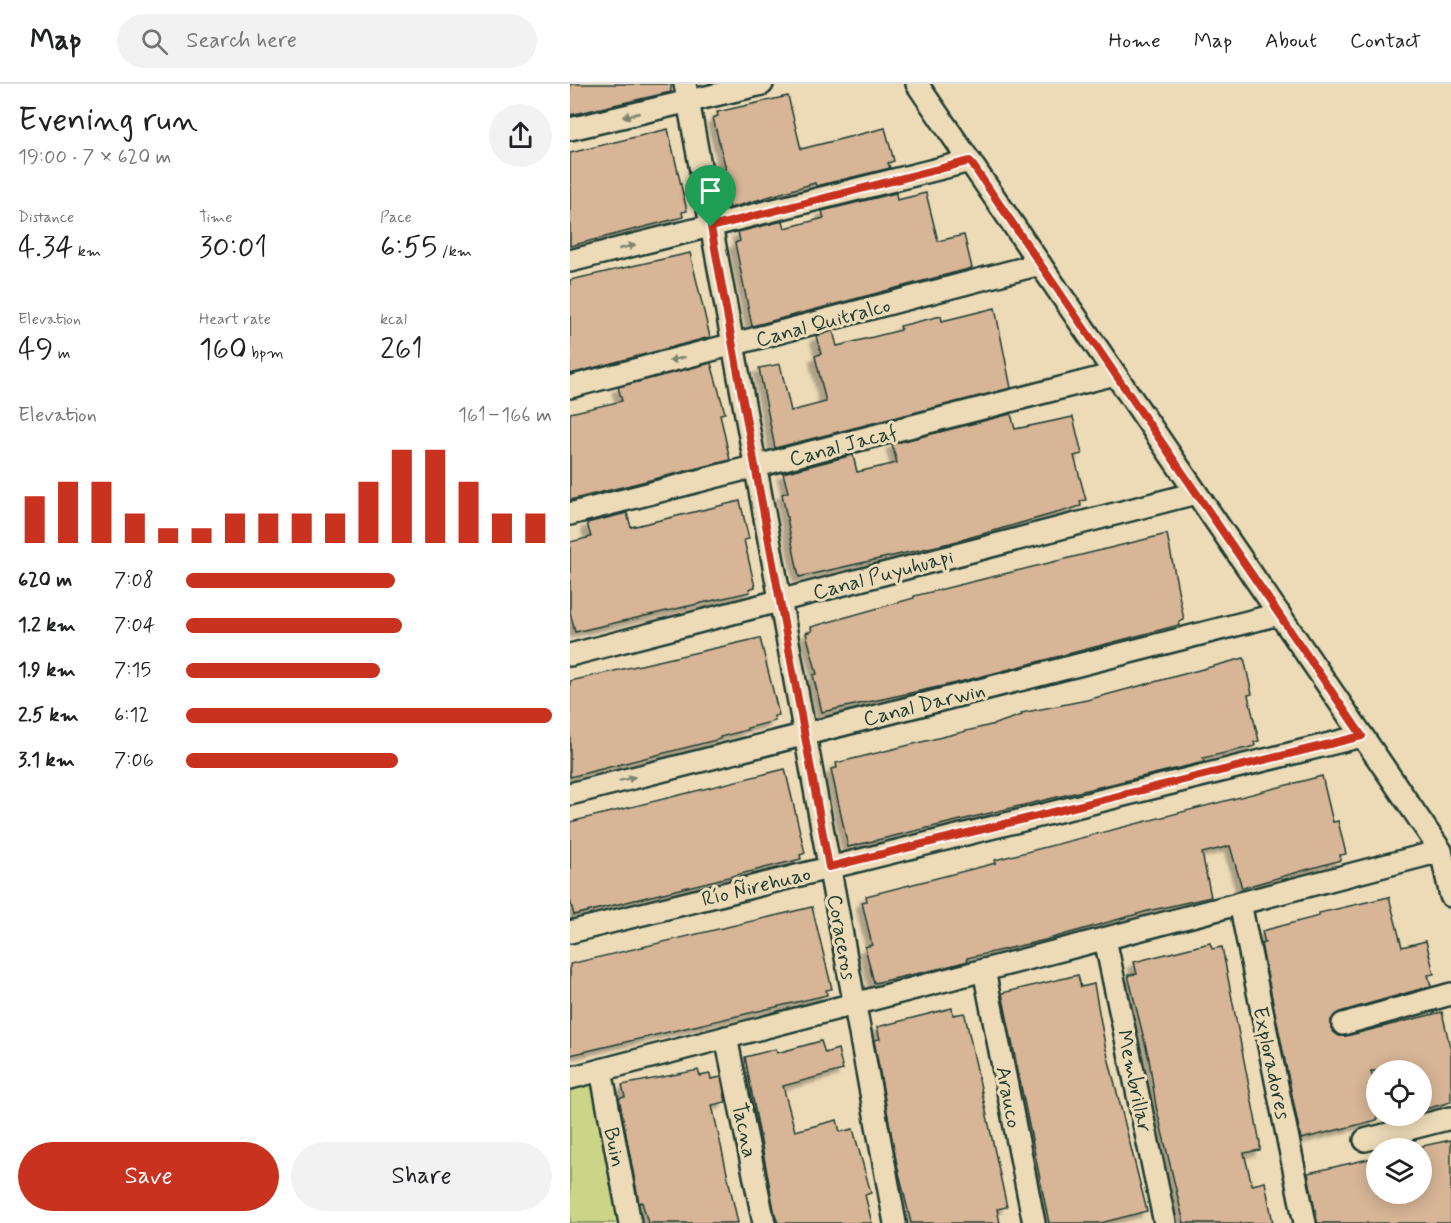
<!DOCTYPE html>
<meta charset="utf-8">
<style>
body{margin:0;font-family:Mynerve,sans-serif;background:#f2f2f2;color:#202124;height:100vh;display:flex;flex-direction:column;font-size:22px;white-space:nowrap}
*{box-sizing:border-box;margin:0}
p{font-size:20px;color:#757577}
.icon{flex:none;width:33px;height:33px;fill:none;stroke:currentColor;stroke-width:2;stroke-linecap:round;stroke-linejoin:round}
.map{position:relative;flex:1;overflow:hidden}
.drawer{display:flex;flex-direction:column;background:#fff;width:570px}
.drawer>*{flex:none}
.controls{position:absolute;left:796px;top:976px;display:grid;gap:12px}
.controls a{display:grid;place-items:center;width:66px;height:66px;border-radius:50%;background:#fff;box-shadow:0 3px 15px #0003;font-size:30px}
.pin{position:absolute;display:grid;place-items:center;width:51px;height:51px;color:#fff;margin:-62px -26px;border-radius:50% 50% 50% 0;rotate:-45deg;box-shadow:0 0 6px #0007}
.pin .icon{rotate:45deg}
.round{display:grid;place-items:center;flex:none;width:63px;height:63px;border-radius:32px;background:#f2f2f2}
.head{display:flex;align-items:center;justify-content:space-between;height:102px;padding:0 18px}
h1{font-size:33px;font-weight:600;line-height:45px}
.figures{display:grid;grid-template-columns:repeat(3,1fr);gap:9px;height:102px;padding:6px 18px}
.figures div{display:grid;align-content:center}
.figures b{font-size:30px;font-weight:600}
.figures small{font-size:16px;font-weight:400}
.figures p{font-size:16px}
.chart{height:168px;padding:12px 18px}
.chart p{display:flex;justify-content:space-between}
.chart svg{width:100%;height:108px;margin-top:6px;stroke:#c8321e;stroke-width:6}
.primary-button{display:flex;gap:12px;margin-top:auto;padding:12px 18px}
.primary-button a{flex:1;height:69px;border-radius:36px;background:#c8321e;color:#fff;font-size:24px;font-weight:600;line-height:69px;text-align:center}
.primary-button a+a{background:#f2f2f2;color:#202124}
ul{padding:0 18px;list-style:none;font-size:20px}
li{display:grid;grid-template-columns:96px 72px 1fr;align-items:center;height:45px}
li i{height:15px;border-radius:8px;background:#c8321e}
header{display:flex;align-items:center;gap:36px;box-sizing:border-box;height:84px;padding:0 30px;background:#fff;border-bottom:2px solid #e0e0e0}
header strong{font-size:28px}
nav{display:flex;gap:33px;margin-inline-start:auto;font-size:21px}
.search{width:420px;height:54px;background:#f2f2f2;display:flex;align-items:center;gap:15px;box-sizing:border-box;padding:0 21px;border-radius:33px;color:#757577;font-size:22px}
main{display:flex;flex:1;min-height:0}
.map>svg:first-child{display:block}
</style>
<header>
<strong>Map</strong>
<div class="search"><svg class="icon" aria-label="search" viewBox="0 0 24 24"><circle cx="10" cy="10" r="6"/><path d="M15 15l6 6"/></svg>Search here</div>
<nav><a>Home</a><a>Map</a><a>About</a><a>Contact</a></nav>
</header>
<main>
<section class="drawer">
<div class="head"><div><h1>Evening run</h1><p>19:00 · 7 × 620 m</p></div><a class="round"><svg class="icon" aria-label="share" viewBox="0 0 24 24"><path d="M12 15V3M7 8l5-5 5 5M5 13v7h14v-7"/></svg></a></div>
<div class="figures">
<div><p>Distance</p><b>4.34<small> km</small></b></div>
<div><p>Time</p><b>30:01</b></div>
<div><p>Pace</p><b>6:55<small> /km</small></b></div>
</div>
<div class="figures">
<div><p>Elevation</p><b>49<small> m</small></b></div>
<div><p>Heart rate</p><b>160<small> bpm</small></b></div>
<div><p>kcal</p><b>261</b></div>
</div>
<div class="chart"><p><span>Elevation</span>161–166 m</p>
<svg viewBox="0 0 160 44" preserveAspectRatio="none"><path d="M5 44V25M15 44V19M25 44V19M35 44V32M45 44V38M55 44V38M65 44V32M75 44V32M85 44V32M95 44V32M105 44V19M115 44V6M125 44V6M135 44V19M145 44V32M155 44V32"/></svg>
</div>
<ul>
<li><b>620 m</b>7:08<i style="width:57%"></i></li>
<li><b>1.2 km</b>7:04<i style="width:59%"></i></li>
<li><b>1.9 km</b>7:15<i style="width:53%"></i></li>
<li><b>2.5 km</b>6:12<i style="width:100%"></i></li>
<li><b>3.1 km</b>7:06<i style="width:58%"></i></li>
</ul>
<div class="primary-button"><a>Save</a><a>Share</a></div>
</section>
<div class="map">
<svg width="881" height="1139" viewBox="0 0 881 1139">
<defs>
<filter id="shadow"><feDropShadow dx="-5.5" dy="5.5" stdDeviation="1.5" flood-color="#0004"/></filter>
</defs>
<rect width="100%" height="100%" fill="#eddbb8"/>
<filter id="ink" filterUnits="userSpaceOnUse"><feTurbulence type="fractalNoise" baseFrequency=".0167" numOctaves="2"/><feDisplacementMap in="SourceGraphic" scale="12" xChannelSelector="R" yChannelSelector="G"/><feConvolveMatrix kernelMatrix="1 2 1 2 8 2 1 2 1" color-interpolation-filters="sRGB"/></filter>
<g filter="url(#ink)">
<polygon fill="#cad588" stroke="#74895e" stroke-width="1.5" points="24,999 52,1139 0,1139 0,1005"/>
<g fill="#d7b596" stroke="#1f3d34" stroke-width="1.5" filter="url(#shadow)">
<polygon points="0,0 101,0 101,8 0,31"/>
<polygon points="218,12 231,65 315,44 324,77 318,79 320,84 246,102 245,99 160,124 151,86 156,85 143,34 148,32 147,28"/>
<polygon points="98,45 117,127 112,128 113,133 0,162 0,69"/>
<polygon points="326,109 327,116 356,109 368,157 394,151 402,184 182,242 165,159 170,157 168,148 213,137 215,144 254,134 252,127"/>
<polygon points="120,169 140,253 0,290 0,196"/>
<polygon points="425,224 441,304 205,364 189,284 210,280 221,327 256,318 245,272 251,270 246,252 263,247 267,262 331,246 330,242 371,232 372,237"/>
<polygon points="141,279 155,329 150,330 160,376 0,416 0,329 52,317 48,303"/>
<polygon points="441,330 445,345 503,333 512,370 504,372 516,416 510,417 511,422 380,459 229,493 212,410 218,408 213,389 283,371 287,388 327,379 322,360"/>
<polygon points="170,417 179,455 174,456 185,503 179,505 180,508 5,548 0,528 0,458 21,453 17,439 57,429 61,443"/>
<polygon points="597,450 614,536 609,538 609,541 382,600 252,628 243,591 247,590 236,549 242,547 241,543 344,514 344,512"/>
<polygon points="190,554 209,631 204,632 205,637 177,644 177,646 150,653 150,655 0,693 0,597"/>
<polygon points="674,574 682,610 678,611 689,657 684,658 685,662 633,674 634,678 596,687 278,763 261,685 267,684 266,679 425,640 452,631 451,629 517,616"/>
<polygon points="215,685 235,769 230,771 231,775 4,831 0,816 0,738"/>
<polygon points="752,692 763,738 768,737 776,770 770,771 771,776 672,804 660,762 632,769 641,813 578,827 475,856 397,874 398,877 372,884 304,899 295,863 302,861 292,818 297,817 296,812 426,779 425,776"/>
<polygon points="819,813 832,863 856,857 864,890 858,891 861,902 770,928 761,936 761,944 769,952 776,952 872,928 881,967 881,1018 852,1026 852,987 801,987 807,1011 807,1036 731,1055 691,860 695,859 692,847 749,832 749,829"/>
<polygon points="242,823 262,905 256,906 257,911 0,971 0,880"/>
<polygon points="640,859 642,865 652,863 690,1059 690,1066 674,1069 682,1101 695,1098 703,1139 614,1139 586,1022 579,975 558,891 567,890 564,878"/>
<polygon points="508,891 511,903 524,900 535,961 577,1127 531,1139 479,1139 432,909"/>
<polygon points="382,924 383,931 394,929 395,931 437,1123 427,1125 430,1139 341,1139 326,1076 304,956 310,955 307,943"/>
<polygon points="251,957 255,969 268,965 273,986 213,1002 225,1047 267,1036 270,1048 283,1045 301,1109 295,1111 302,1139 208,1139 205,1131 175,973 206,965 207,969"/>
<polygon points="128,986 130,992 140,990 141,995 151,993 156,1018 142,1021 168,1139 78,1139 72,1118 69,1119 49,1014 55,1013 52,1001"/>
<polygon points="881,1056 881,1139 747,1139 738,1089 807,1073 807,1110 852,1110 852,1062"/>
</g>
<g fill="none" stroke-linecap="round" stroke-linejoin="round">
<defs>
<g id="minor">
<polyline points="115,0 325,1139"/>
<polyline points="347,0 871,767 881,812"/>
<polyline points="0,45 192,0"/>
<polyline points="0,177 400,77"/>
<polyline points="0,303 470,180"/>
<polyline points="0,430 545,290"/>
<polyline points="0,571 626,409"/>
<polyline points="0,710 709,530"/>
<polyline points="670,819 735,1139"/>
<polyline points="0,848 792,652"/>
<polyline points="535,855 595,1139"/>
<polyline points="414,886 464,1139"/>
<polyline points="773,940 881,910"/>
<polyline points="156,953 194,1139"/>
<polyline points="31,986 60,1139"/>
<polyline points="0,994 871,767"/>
<polyline points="795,1056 881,1034"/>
</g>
</defs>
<use href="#minor" stroke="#1f3d34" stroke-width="26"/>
<use href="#minor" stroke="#eddbb8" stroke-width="21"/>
</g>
<defs><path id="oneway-solid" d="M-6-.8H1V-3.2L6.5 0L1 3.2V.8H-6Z" transform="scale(1.5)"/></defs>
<g fill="#7c846f">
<use href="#oneway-solid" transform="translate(61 31) rotate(167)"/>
<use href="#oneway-solid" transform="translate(57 163) rotate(-13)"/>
<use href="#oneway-solid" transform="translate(107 275) rotate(166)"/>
<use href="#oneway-solid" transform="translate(57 695) rotate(-14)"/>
</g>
</g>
<g fill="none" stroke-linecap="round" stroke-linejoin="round" filter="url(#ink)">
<defs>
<polygon id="route" points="400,77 792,652 259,783 141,143"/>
</defs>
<use href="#route" stroke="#fff" stroke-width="12"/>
<use href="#route" stroke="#c8321e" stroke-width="8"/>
</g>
<g text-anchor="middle" stroke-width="6" stroke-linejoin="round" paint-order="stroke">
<g font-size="21" fill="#1f3d34" stroke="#eddbb8">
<text transform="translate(253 238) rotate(-15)" y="7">Canal Quitralco</text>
<text transform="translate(273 361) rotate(-15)" y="7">Canal Jacaf</text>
<text transform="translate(313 490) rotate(-15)" y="7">Canal Puyuhuapi</text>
<text transform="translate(354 620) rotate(-14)" y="7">Canal Darwin</text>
<text transform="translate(186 802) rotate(-14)" y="7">Río Ñirehuao</text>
<text transform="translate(272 853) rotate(80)" y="7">Coraceros</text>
<text transform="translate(702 979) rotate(78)" y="7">Exploradores</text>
<text transform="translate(565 997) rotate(78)" y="7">Membrillar</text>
<text transform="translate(439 1013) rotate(79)" y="7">Arauco</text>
<text transform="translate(175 1046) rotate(78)" y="7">Tacna</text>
<text transform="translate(45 1063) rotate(79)" y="7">Buin</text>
</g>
</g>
</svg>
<div class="controls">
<a><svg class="icon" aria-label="locate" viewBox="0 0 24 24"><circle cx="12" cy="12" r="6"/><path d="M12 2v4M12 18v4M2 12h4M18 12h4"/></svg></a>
<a><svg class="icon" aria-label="layers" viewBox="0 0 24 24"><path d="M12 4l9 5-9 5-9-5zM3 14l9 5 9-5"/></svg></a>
</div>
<div class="pin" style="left:141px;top:143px;background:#1e9e55"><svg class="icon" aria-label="arrive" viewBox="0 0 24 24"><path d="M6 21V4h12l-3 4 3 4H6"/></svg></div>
</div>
</main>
